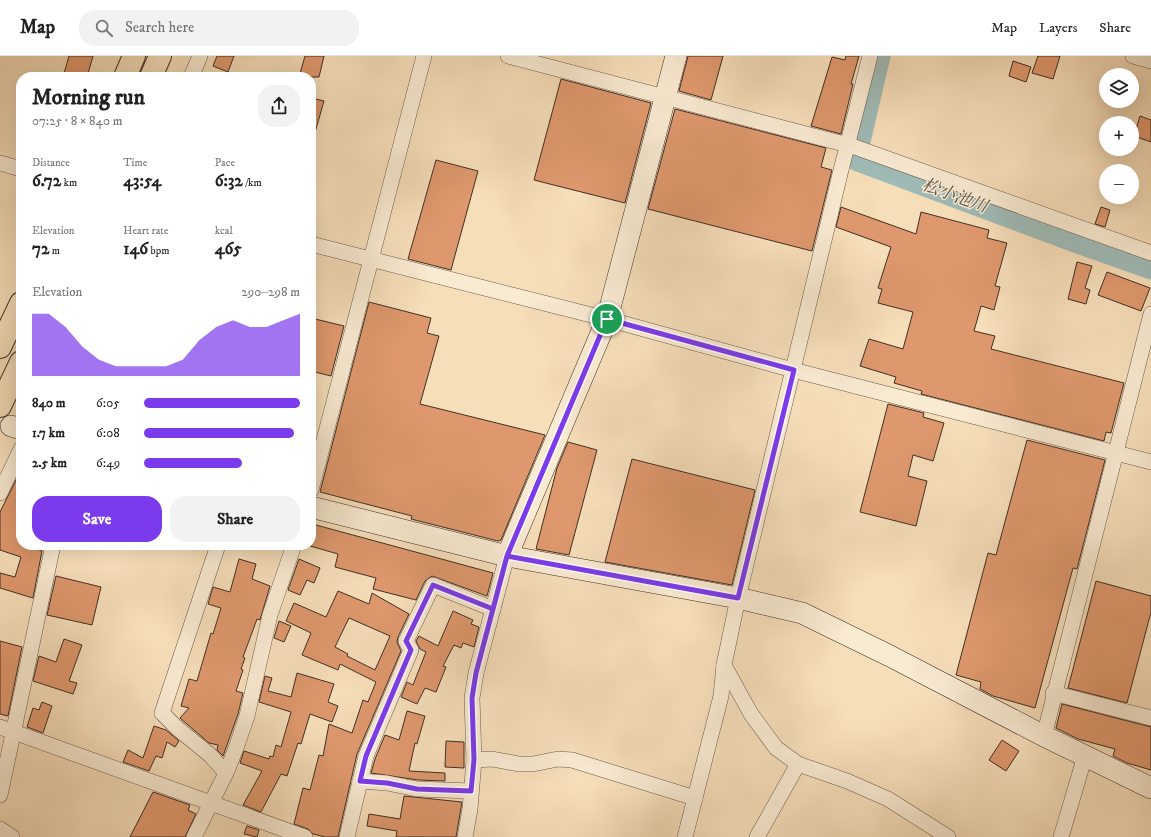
<!DOCTYPE html>
<meta charset="utf-8">
<style>
body{margin:0;font-family:"IM FELL DW Pica","Noto Serif JP",serif;background:#f2f2f2;color:#222;height:100vh;display:flex;flex-direction:column;font-size:15px;white-space:nowrap}
*{box-sizing:border-box;margin:0}
p{font-size:13px;color:#767676}
.icon{flex:none;width:22px;height:22px;fill:none;stroke:currentColor;stroke-width:2;stroke-linecap:round;stroke-linejoin:round}
.map{position:relative;flex:1;overflow:hidden}
.sheet{position:absolute;left:16px;top:16px;width:300px;height:478px;display:flex;flex-direction:column;background:#fff;border-radius:16px;box-shadow:0 4px 16px #0002}
.sheet>*{flex:none}
.buttons{position:absolute;left:1099px;top:12px;display:grid;gap:8px}
.buttons a{display:grid;place-items:center;width:40px;height:40px;border-radius:50%;background:#fff;box-shadow:0 4px 16px #0002;font-size:20px}
.pin{position:absolute;display:grid;place-items:center;width:34px;height:34px;color:#fff;margin:-17px;border:2px solid #fff;border-radius:50%;box-shadow:0 1px 4px #0007}
.round{display:grid;place-items:center;flex:none;width:42px;height:42px;border-radius:16px;background:#f2f2f2}
.head{display:flex;align-items:center;justify-content:space-between;height:68px;padding:0 16px}
h1{font-size:22px;font-weight:700;line-height:30px}
.stats{display:grid;grid-template-columns:repeat(3,1fr);gap:6px;height:68px;padding:4px 16px}
.stats div{display:grid;align-content:center}
.stats b{font-size:17px;font-weight:700}
.stats small{font-size:11px;font-weight:400}
.stats p{font-size:11px}
.chart{height:112px;padding:8px 16px}
.chart p{display:flex;justify-content:space-between}
.chart svg{width:100%;height:72px;margin-top:4px;fill:#7c3aed;opacity:.7}
.primary-button{display:flex;gap:8px;margin-top:auto;padding:8px 16px}
.primary-button a{flex:1;height:46px;border-radius:16px;background:#7c3aed;color:#fff;font-size:16px;font-weight:700;line-height:46px;text-align:center}
.primary-button a+a{background:#f2f2f2;color:#222}
ul{padding:0 16px;list-style:none;font-size:13px}
li{display:grid;grid-template-columns:64px 48px 1fr;align-items:center;height:30px}
li i{height:10px;border-radius:5px;background:#7c3aed}
header{display:flex;align-items:center;gap:24px;box-sizing:border-box;height:56px;padding:0 20px;background:#fff;border-bottom:1px solid #e0e0e0}
header strong{font-size:19px}
nav{display:flex;gap:22px;margin-inline-start:auto;font-size:14px}
.search{width:280px;height:36px;background:#f2f2f2;display:flex;align-items:center;gap:10px;box-sizing:border-box;padding:0 14px;border-radius:16px;color:#767676;font-size:15px}
.map>svg:first-child{display:block}
</style>
<header>
<strong>Map</strong>
<div class="search"><svg class="icon" aria-label="search" viewBox="0 0 24 24"><circle cx="10" cy="10" r="6"/><path d="M15 15l6 6"/></svg>Search here</div>
<nav><a>Map</a><a>Layers</a><a>Share</a></nav>
</header>
<div class="map">
<svg width="1151" height="781" viewBox="0 0 1151 781">
<rect width="100%" height="100%" fill="#f6deb9"/>
<filter id="stains"><feTurbulence type="fractalNoise" baseFrequency=".005" numOctaves="4"/><feColorMatrix values="0 0 0 0 .2 0 0 0 0 .09 0 0 0 0 .02 0 0 0 .5 -.17"/></filter>
<radialGradient id="worn" r=".72"><stop offset=".6" stop-color="#630" stop-opacity="0"/><stop offset="1" stop-color="#630" stop-opacity=".3"/></radialGradient>
<g fill="none" stroke-linecap="round" stroke-linejoin="round">
<polyline stroke="#9fbbb7" stroke-width="23" points="879,0 856,98 858,104 1075,185 1151,212"/>
</g>
<g fill="#df986d" stroke="#3f2f27" fill-rule="evenodd">
<polygon points="69,0 93,0 87,21 63,21"/>
<polygon points="217,0 234,0 228,16 213,10"/>
<polygon points="305,0 324,0 319,21 299,21"/>
<polygon points="688,0 723,0 711,44 679,35"/>
<polygon points="846,0 859,0 851,28 853,28 841,78 811,70 832,1 845,4"/>
<polygon points="1038,0 1060,0 1053,23 1032,17"/>
<polygon points="1013,5 1031,11 1026,26 1009,20"/>
<polygon points="561,23 651,47 625,147 534,124"/>
<polygon points="311,42 324,45 314,80 311,79"/>
<polygon points="675,53 826,92 821,111 832,114 812,195 648,153"/>
<polygon points="1140,60 1151,64 1151,86 1134,80"/>
<polygon points="436,104 478,115 451,214 408,203"/>
<polygon points="841,151 916,178 921,156 989,174 987,182 1007,187 995,230 1000,231 994,254 981,250 974,275 995,280 991,293 1124,327 1111,377 1106,376 1104,385 921,338 922,335 894,327 896,321 860,310 869,283 903,293 913,256 878,247 882,233 878,232 891,191 836,171"/>
<polygon points="1101,151 1110,154 1105,171 1095,168"/>
<polygon points="1077,206 1092,210 1085,232 1090,234 1086,248 1068,243"/>
<polygon points="1107,216 1150,232 1141,255 1098,239"/>
<polygon points="369,246 431,262 427,277 439,280 420,348 545,379 501,484 498,485 411,463 412,460 320,436"/>
<polygon points="311,262 344,270 331,320 311,315"/>
<polygon points="888,348 924,357 923,361 944,367 933,405 913,399 908,420 927,425 916,470 860,456"/>
<polygon points="1027,384 1105,404 1077,513 1073,512 1035,652 993,640 980,633 981,626 956,619 988,497 996,499"/>
<polygon points="568,386 597,394 569,499 536,493 557,412"/>
<polygon points="632,403 755,434 732,529 605,506"/>
<polygon points="21,414 21,489 29,489 42,495 33,542 0,532 0,517 15,521 21,501 0,494 0,456"/>
<polygon points="316,469 493,517 487,540 432,520 425,525 416,544 373,533 376,522 335,511 338,498 310,490"/>
<polygon points="239,503 256,508 252,523 270,530 260,564 257,563 243,601 245,602 241,613 243,614 236,635 243,637 238,658 223,700 217,694 218,689 209,687 180,662 189,652 181,650 189,623 197,625 211,577 213,578 221,552 208,548 213,531 230,536"/>
<polygon points="299,503 320,512 314,527 307,524 300,539 288,534"/>
<polygon points="56,520 101,531 92,569 47,559"/>
<polygon points="1096,525 1151,540 1151,556 1127,647 1068,632"/>
<path d="M338,535L369,548L372,537L409,558L398,581L397,586L401,595L357,698L338,781H325L313,778L308,773L294,768L303,732L310,734L319,699L323,700L329,668L352,677L363,644L368,646L376,626L340,608L338,614L302,599L311,577L286,565L294,547L326,561ZM349,562L390,580L375,614L347,600L348,598L335,591Z"/>
<polygon points="453,555 473,564 471,568 479,571 474,591 463,587 461,592 454,589 443,610 446,611 436,636 425,632 417,648 401,641 407,626 413,629 426,596 420,593 416,585 419,580 438,590"/>
<polygon points="279,565 291,570 284,586 274,582"/>
<polygon points="64,583 82,589 69,625 77,627 73,638 33,625 39,600 56,606"/>
<polygon points="0,585 22,591 8,660 0,658"/>
<polygon points="297,617 334,628 328,646 338,650 332,666 310,658 301,688 298,687 287,720 281,718 261,756 243,749 262,715 240,707 244,695 269,703 270,700 273,701 276,689 281,691 291,656 259,646 265,620 272,622 268,635 291,641"/>
<polygon points="42,646 52,650 43,677 27,671 33,652 39,654"/>
<polygon points="1062,648 1151,671 1151,714 1127,707 1113,700 1115,693 1078,683 1056,672"/>
<polygon points="407,655 425,660 417,688 415,687 409,715 445,717 445,725 418,724 371,717 375,703 385,679 399,684"/>
<polygon points="154,670 166,674 179,685 175,691 167,686 162,702 156,700 149,715 123,706 128,694 143,702"/>
<polygon points="1002,684 1019,695 1006,715 989,704"/>
<polygon points="446,685 464,686 464,712 445,711"/>
<polygon points="153,736 190,749 188,754 196,758 185,781 130,781"/>
<polygon points="404,740 462,746 456,781 396,781 397,775 367,770 369,758 400,763"/>
<polygon points="247,770 259,774 257,781 244,778"/>
</g>
<g fill="none" stroke-linecap="round" stroke-linejoin="round">
<defs>
<g id="street">
<polyline points="508,0 852,90 1151,197"/>
<polyline points="870,0 840,118 738,542 724,609 751,658 776,692 798,708 847,725 888,743 948,781"/>
<polyline points="1133,0 1151,5"/>
<polyline points="191,21 200,0"/>
<polyline points="0,107 21,113"/>
<polyline points="311,188 607,263 793,314 1151,406"/>
<polyline points="311,434 424,0"/>
<polyline points="0,437 21,393"/>
<polyline points="218,489 162,657 177,672 210,699 226,717"/>
<polyline points="1053,637 1151,662"/>
<polyline points="0,671 305,781"/>
<polyline points="1044,680 1151,258"/>
<polyline points="474,704 492,703 519,708 533,708 558,703 572,704 695,742"/>
<polyline points="360,725 387,727 417,733 471,735"/>
<polyline points="0,739 53,489"/>
<polyline points="0,773 12,781"/>
<polyline points="194,781 226,717 236,692 247,660 270,559 294,489"/>
<polyline points="347,781 366,700 411,594 406,585 433,529 493,553"/>
<polyline points="465,781 470,753 474,704 472,642 476,617 507,500"/>
<polyline points="685,781 721,640 724,609"/>
<polyline points="757,781 798,708"/>
<polyline points="1061,781 1085,700"/>
</g>
<g id="secondary">
<polyline points="11,370 21,373"/>
<polyline points="311,451 507,500 738,542 802,557 890,600 1044,680 1151,732"/>
<polyline points="507,500 607,263 676,0"/>
</g>
<g id="highway">
<polyline points="125,21 134,0"/>
<polyline points="151,21 160,0"/>
<polyline points="0,291 21,247"/>
<polyline points="0,350 21,306"/>
</g>
</defs>
<use href="#street" stroke="#6d5b4c" stroke-width="16"/>
<use href="#secondary" stroke="#3f2f27" stroke-width="22"/>
<use href="#highway" stroke="#3f2f27" stroke-width="24"/>
<use href="#street" stroke="#f9ead2" stroke-width="15"/>
<use href="#secondary" stroke="#f9ead2" stroke-width="21"/>
<use href="#highway" stroke="#f6deb9" stroke-width="22"/>
</g>
<g fill="none" stroke-linecap="round" stroke-linejoin="round">
<defs>
<polyline id="route" points="607,263 507,500 476,617 472,642 474,704 471,735 417,733 387,727 360,725 366,700 411,594 406,585 433,529 493,553 507,500 738,542 794,314 607,263"/>
</defs>
<use href="#route" stroke="#fff" stroke-width="8"/>
<use href="#route" stroke="#7c3aed" stroke-width="5"/>
</g>
<g text-anchor="middle" stroke-width="3" stroke-linejoin="round" paint-order="stroke">
<g font-size="17" font-style="italic" fill="#57524b" stroke="#f9ead2">
<text transform="translate(955 139) rotate(20)" y="6">松小池川</text>
</g>
</g>
<rect width="100%" height="100%" filter="url(#stains)"/>
<rect width="100%" height="100%" fill="url(#worn)"/>
</svg>
<div class="buttons">
<a><svg class="icon" aria-label="layers" viewBox="0 0 24 24"><path d="M12 4l9 5-9 5-9-5zM3 14l9 5 9-5"/></svg></a>
<a>+</a>
<a>−</a>
</div>
<div class="pin" style="left:607px;top:263px;background:#1e9e55"><svg class="icon" aria-label="arrive" viewBox="0 0 24 24"><path d="M6 21V4h12l-3 4 3 4H6"/></svg></div>
<section class="sheet">
<div class="head"><div><h1>Morning run</h1><p>07:25 · 8 × 840 m</p></div><a class="round"><svg class="icon" aria-label="share" viewBox="0 0 24 24"><path d="M12 15V3M7 8l5-5 5 5M5 13v7h14v-7"/></svg></a></div>
<div class="stats">
<div><p>Distance</p><b>6.72<small> km</small></b></div>
<div><p>Time</p><b>43:54</b></div>
<div><p>Pace</p><b>6:32<small> /km</small></b></div>
</div>
<div class="stats">
<div><p>Elevation</p><b>72<small> m</small></b></div>
<div><p>Heart rate</p><b>146<small> bpm</small></b></div>
<div><p>kcal</p><b>465</b></div>
</div>
<div class="chart"><p><span>Elevation</span>290–298 m</p>
<svg viewBox="0 0 160 44" preserveAspectRatio="none"><path d="M0 44V6L10 6L20 14L30 26L40 34L50 38L60 38L70 38L80 38L90 34L100 22L110 14L120 10L130 14L140 14L150 10L160 6V44z"/></svg>
</div>
<ul>
<li><b>840 m</b>6:05<i style="width:100%"></i></li>
<li><b>1.7 km</b>6:08<i style="width:96%"></i></li>
<li><b>2.5 km</b>6:49<i style="width:63%"></i></li>
</ul>
<div class="primary-button"><a>Save</a><a>Share</a></div>
</section>
</div>
